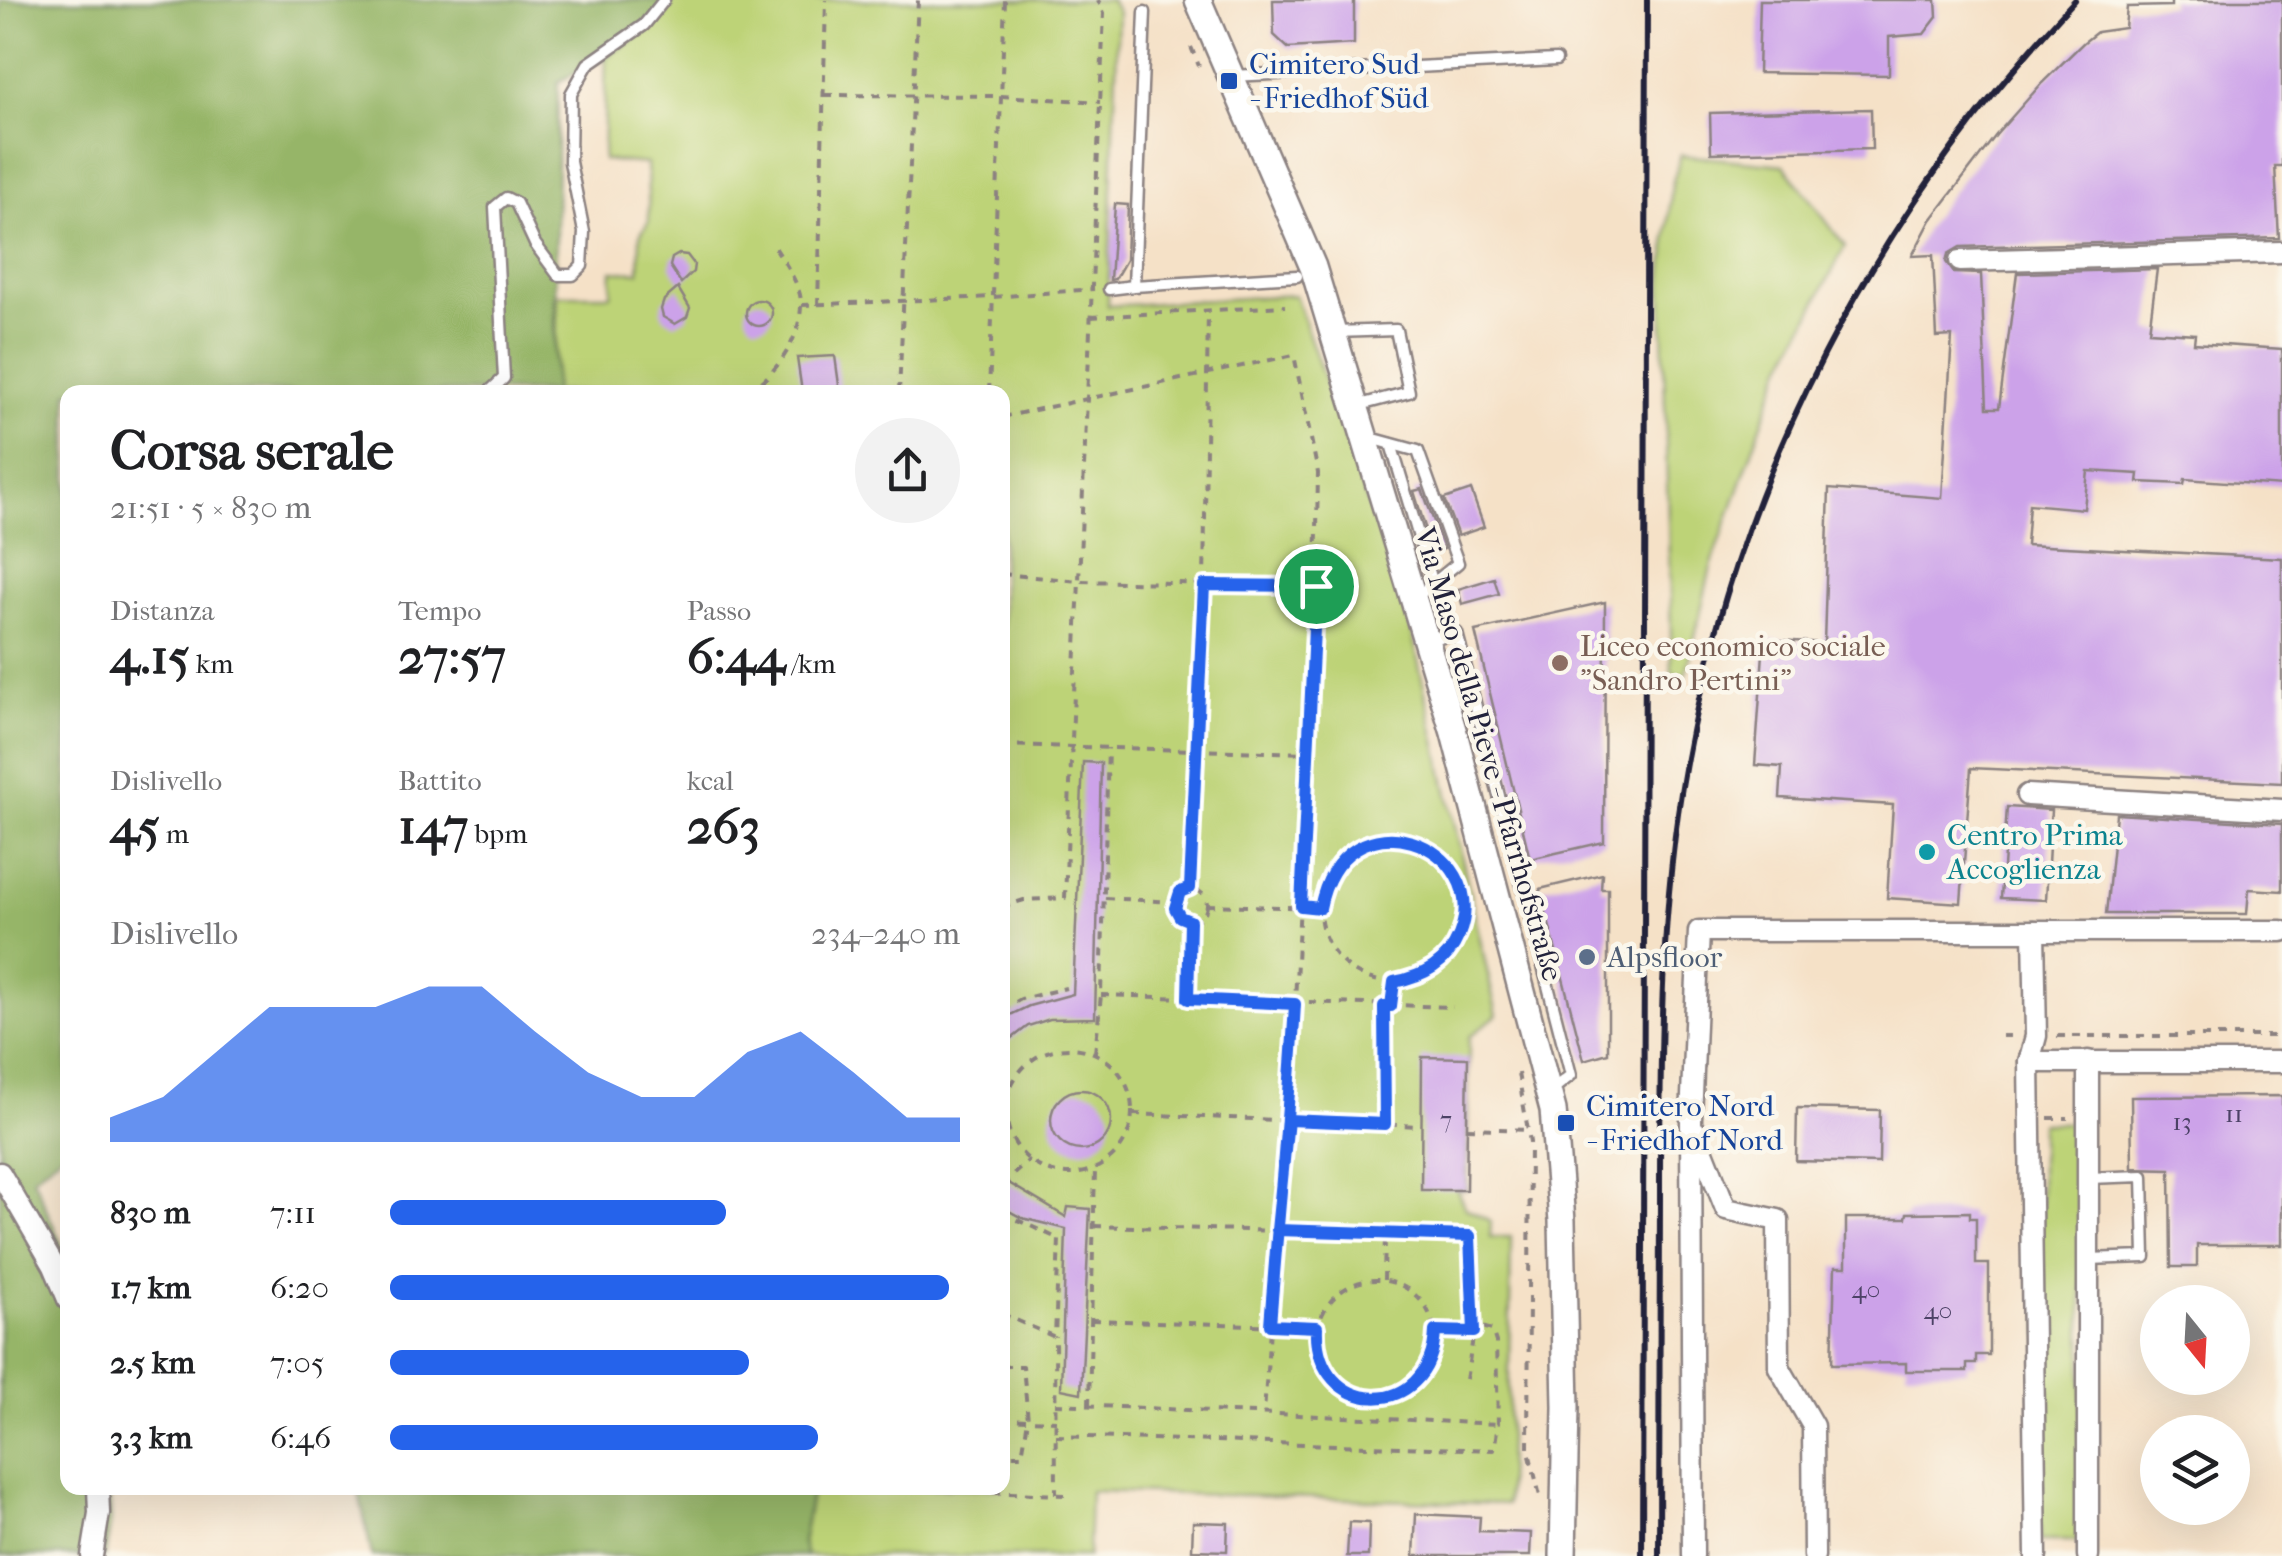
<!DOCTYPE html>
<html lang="it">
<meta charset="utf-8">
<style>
body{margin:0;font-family:"IM FELL French Canon",serif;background:#f2f2f2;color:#202124;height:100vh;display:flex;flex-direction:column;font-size:38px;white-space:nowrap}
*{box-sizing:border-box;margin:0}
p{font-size:32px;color:#757577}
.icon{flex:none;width:55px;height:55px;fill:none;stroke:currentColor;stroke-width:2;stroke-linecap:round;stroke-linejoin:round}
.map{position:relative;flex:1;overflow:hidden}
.panel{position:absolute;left:60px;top:385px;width:950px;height:1110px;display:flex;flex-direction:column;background:#fff;border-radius:20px;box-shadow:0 10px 40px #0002}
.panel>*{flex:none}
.needle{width:65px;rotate:162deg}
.fabs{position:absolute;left:2140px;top:1285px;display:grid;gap:20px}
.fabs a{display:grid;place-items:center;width:110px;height:110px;border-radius:50%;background:#fff;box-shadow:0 10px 40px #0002;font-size:50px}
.pin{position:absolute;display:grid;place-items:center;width:85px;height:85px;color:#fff;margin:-42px;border:5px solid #fff;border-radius:50%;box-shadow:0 2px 10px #0007}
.round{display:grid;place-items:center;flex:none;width:105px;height:105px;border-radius:52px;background:#f2f2f2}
.headline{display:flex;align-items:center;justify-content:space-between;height:170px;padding:0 50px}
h1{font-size:55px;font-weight:700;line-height:75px}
.metrics{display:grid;grid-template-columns:repeat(3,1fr);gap:15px;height:170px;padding:10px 50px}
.metrics div{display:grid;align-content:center}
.metrics b{font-size:50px;font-weight:700}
.metrics small{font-size:28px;font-weight:400}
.metrics p{font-size:28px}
.chart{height:280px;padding:20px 50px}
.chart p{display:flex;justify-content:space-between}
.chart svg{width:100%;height:180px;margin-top:10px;fill:#2563eb;opacity:.7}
ul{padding:0 50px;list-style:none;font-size:32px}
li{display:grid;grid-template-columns:160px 120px 1fr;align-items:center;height:75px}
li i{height:25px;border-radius:12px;background:#2563eb}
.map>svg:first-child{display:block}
</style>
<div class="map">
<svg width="2282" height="1556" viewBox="0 0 2282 1556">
<rect width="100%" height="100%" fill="#fbf7ec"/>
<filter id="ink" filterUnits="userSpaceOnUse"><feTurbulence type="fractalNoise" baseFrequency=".01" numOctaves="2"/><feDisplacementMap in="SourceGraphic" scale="20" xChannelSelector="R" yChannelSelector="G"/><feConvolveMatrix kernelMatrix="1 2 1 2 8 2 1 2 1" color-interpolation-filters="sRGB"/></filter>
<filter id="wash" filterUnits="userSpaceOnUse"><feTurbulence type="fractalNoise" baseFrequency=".0048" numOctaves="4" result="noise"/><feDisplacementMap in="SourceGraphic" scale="40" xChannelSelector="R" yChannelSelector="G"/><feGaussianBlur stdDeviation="2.25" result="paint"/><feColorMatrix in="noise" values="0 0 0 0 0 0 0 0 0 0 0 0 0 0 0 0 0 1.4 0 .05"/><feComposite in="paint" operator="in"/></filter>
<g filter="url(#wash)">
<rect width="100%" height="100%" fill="#f5e1c7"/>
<g fill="#bdd377" stroke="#707a59" stroke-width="2.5">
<polygon points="673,0 1111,0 1118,13 1108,306 1295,295 1410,624 1497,1015 1469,1037 1467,1190 1457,1191 1465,1208 1491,1221 1490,1237 1511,1237 1507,1504 1090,1491 1088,1556 806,1556 802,1543 812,1488 1002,1488 1002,392 554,392 558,295 611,295 612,271 639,272 640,235 649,221 647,164 603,160 606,57 659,22"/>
<polygon points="1681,155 1784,165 1845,246 1780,372 1711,567 1686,675 1672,673 1662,289 1672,184"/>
<rect x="2040" y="1123" width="42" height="418"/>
</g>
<g fill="#96b568" stroke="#5c6c52" stroke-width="2.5">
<path d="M0,0H673C646,39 600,60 558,82L554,392H68V1155L62,1153L33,1177L67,1258L68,1488H109L111,1520L105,1556H0Z"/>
<polygon points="358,1488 812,1488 802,1543 806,1556 372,1556"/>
</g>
<g id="blocks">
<g fill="#cca2e9">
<polygon points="1273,0 1354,0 1354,44 1288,48 1274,35"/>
<polygon points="1760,0 1936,0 1937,17 1924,34 1889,37 1889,75 1758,73"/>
<polygon points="2171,0 2282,0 2282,166 2275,166 2279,238 1960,247 1948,254 1946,262 1954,273 1981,274 1987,408 1999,408 2017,273 2157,269 2149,331 2195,334 2194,343 2282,349 2282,486 2185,479 2184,484 2138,482 2139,474 2088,471 2084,509 2029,504 2026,545 2282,558 2282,783 1971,768 1961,903 1887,898 1893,805 1780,798 1782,767 1755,765 1764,639 1824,643 1829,489 1942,498 1952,336 1937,337 1933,255 1912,256 1931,220 1996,135 2042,83 2083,43 2097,32 2125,28 2127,7 2171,6"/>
<polygon points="1871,109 1872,149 1711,153 1710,113"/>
<polygon points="1115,204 1128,205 1126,260 1115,279 1110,280"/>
<polygon points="679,254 687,255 694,264 693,272 681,283 670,266 672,258"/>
<polygon points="678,288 690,308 687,317 675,324 663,317 661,309 664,300"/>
<circle cx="759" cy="313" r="13"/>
<polygon points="835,356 840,392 802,392 797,358"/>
<polygon points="1422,489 1444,549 1433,553 1414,491"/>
<polygon points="1471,490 1484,527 1458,536 1444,499"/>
<polygon points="1494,578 1499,594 1462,604 1458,589"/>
<polygon points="1605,602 1604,842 1530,859 1475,631"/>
<polygon points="1083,762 1101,763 1095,1018 1050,1019 1028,1026 1002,1046 1002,1021 1008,1016 1029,1006 1073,994"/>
<polygon points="2007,807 2051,810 2046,900 2001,898"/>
<polygon points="2116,814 2282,824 2282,891 2249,889 2247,914 2106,914"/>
<polygon points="1602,874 1601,889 1608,889 1608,1053 1584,1060 1540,889"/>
<polygon points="1422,1057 1468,1058 1466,1190 1421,1190"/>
<circle cx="1081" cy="1120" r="30"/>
<polygon points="2282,1096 2282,1245 2197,1245 2197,1267 2171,1267 2170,1169 2132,1168 2131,1097"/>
<polygon points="1797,1108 1880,1110 1879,1163 1796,1161"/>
<polygon points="1002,1179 1066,1217 1068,1207 1090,1209 1081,1393 1061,1389 1066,1229 1022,1218 1002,1207"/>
<polygon points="1970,1212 1970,1218 1976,1218 1976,1264 1989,1264 1989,1355 1976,1355 1976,1364 1967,1364 1967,1371 1906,1371 1906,1363 1832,1364 1835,1267 1846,1267 1846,1218 1906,1218 1907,1213"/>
<polygon points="1416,1514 1480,1517 1479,1531 1531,1533 1530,1556 1414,1556"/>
<polygon points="1193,1522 1228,1523 1227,1551 1192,1550"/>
<polygon points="1349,1522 1369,1523 1368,1556 1347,1556"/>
</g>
</g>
</g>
<g filter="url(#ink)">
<use href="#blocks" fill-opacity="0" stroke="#8c8281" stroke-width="2.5"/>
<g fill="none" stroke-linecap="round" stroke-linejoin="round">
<defs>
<g id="service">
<polyline points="1145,12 1134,286 1297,276"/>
<polyline points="1232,76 1556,60"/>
<polyline points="1109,289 1134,286"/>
<polyline points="1335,332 1396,330 1409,392 1356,406"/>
<polyline points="489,392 504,378 495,207 506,198 516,203 535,244 558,275 573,275 582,266 584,232 570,162 571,94 588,64 644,25 664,0"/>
<polyline points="1367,437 1418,451 1458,563 1414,599"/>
<polyline points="1391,444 1433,584"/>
<polyline points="1425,640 1457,633 1571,1075 1549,1092"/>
<polyline points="2088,1259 2145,1257 2143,1176 2088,1178"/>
</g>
<g id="minor">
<polyline points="1960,261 2282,252"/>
<polyline points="2027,795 2282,810"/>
<polyline points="2034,931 2036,1036 2029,1062 2036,1556"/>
<polyline points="2029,1062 2282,1062"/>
<polyline points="1695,1131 1726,1209 1778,1220 1779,1367 1813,1426 1814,1556"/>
<polyline points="0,1173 54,1266 68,1299"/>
<polyline points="92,1556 99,1513 98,1488"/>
<polyline points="1693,1556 1691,1119 1699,931 2282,931"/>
<polyline points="2088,1556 2088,1061"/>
</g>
<polyline id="tertiary" points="1198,0 1313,267 1454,733 1553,1110 1562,1221 1566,1407 1563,1556"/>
</defs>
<use href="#service" stroke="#8c8281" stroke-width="15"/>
<use href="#minor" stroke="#8c8281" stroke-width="25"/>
<use href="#tertiary" stroke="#8c8281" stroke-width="30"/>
<g stroke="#8c8281" stroke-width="4" stroke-dasharray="8 8" stroke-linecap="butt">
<polyline points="1191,47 1199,66"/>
<polyline points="825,95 1001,96 1100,102"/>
<polyline points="802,305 993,297 1094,289"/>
<polyline points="818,305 826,0"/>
<polyline points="1091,317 1285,306"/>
<path d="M749,392C776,373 799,342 801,307C803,286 782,260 772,242"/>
<polyline points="899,392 918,0"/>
<polyline points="989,392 1005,0"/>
<polyline points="1002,417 1294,355 1318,473 1316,586 1289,1120 1277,1230 1264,1413"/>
<polyline points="1002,574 1079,581 1316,586"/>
<polyline points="1002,745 1308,753"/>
<circle cx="1392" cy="910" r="72"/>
<polyline points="1190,888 1204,585 1208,310"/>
<circle cx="1191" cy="905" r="16"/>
<polyline points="1105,898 1175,902"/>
<polyline points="1207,905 1320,908"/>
<polyline points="1002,907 1024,900 1065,898 1104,13 1098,0"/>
<polyline points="1101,995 1453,1007"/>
<polyline points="1188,999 1190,921"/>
<polyline points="1384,1005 1385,1124"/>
<polyline points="1391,1006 1394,982"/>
<polyline points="1002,1010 1021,999 1066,988"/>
<polyline points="2002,1036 2017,1036"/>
<polyline points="2057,1036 2282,1036"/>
<circle cx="1069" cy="1111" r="63"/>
<polyline points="1095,1053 1101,995 1108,748"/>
<polyline points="1518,1073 1530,1142 1528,1448 1540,1496"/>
<polyline points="1133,1114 1421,1126"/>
<polyline points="2048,1118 2068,1118"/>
<polyline points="1467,1128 1528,1130"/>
<polyline points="1002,1185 1029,1160"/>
<polyline points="1002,1213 1059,1239 1055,1337"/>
<polyline points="1094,1226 1470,1236 1474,1332 1466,1380"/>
<circle cx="1376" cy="1339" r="59"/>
<polyline points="1384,1280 1385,1235"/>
<polyline points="1002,1314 1055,1337 1056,1494"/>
<polyline points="1092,1320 1317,1327"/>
<polyline points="1435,1331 1474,1332"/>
<polyline points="1002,1366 1023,1366 1028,1420 1022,1455 1002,1455"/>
<polyline points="1055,1404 1498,1424"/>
<polyline points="1089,1405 1095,1170"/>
<polyline points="1002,1419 1056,1421"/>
<polyline points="1056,1436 1494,1450 1498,1424 1496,1342 1492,1330 1473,1324"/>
<polyline points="849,1488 1068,1495"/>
</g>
<use href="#service" stroke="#fff" stroke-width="10"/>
<use href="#minor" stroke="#fff" stroke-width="20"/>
<use href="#tertiary" stroke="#fff" stroke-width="25"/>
<g stroke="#22223b" stroke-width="6">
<polyline points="1642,1556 1647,0"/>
<path d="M1659,1556C1659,1436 1660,1316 1660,1197C1660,1053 1660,906 1686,763C1738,473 1875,215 2075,0"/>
</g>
</g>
</g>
<g fill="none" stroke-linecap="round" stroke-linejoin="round" filter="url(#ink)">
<defs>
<path id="route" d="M1316,586L1204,585L1190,888L1180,892L1175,908L1180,917L1190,921L1188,999L1295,1004C1289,1111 1278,1218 1270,1325L1317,1327C1313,1419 1432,1422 1435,1331L1474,1332L1470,1236L1277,1230L1288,1120L1385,1124L1384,1006H1391L1394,982C1424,976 1447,964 1459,935C1495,845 1344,786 1320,908L1301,906L1316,586"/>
</defs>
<use href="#route" stroke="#fff" stroke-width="20"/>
<use href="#route" stroke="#2563eb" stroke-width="12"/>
</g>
<g fill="#1a4fb4" stroke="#fbf7ec" stroke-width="4">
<rect x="1219" y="71" width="20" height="20" rx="5"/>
<rect x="1556" y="1113" width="20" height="20" rx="5"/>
</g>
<circle fill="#8d6e63" stroke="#fbf7ec" stroke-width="4" cx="1560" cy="663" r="10"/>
<circle fill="#0f9aa8" stroke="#fbf7ec" stroke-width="4" cx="1927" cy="852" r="10"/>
<circle fill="#5c6f8a" stroke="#fbf7ec" stroke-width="4" cx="1587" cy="957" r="10"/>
<g text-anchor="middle" stroke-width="9" stroke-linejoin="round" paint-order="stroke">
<g font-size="25" fill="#4c4266">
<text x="2234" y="1122">11</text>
<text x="1446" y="1128">7</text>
<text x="2182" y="1130">13</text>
<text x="1866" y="1298">40</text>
<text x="1938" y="1319">40</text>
</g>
<g font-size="30" fill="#164399" stroke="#fbf7ec" text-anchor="start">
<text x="1249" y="74">Cimitero Sud<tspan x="1249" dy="34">- Friedhof Süd</tspan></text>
<text x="1586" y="1116">Cimitero Nord<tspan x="1586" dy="34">- Friedhof Nord</tspan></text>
</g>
<g font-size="30" fill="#785e54" stroke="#fbf7ec" text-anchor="start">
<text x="1580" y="656">Liceo economico sociale<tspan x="1580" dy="34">"Sandro Pertini"</tspan></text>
</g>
<g font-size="30" fill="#22223b" stroke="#fbf7ec">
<text transform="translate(1489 754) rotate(74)" y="10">Via Maso della Pieve - Pfarrhofstraße</text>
</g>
<g font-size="30" fill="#0d838f" stroke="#fbf7ec" text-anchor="start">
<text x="1947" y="845">Centro Prima<tspan x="1947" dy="34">Accoglienza</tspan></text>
</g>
<g font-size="30" fill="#4e5e75" stroke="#fbf7ec" text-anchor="start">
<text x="1607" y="967">Alpsfloor</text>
</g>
</g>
</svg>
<div class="fabs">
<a><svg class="needle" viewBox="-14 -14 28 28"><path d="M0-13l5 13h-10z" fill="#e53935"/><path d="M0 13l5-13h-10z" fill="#757577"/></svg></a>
<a><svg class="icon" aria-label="layers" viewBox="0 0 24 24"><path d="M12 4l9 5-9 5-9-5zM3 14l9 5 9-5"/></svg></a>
</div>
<div class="pin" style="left:1316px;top:586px;background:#1e9e55"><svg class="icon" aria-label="arrive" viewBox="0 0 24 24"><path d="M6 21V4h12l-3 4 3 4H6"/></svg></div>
<section class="panel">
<div class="headline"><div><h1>Corsa serale</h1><p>21:51 · 5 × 830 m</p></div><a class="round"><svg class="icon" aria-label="share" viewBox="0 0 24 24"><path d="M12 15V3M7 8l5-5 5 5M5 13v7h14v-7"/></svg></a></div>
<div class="metrics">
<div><p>Distanza</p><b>4.15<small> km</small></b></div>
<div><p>Tempo</p><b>27:57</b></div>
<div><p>Passo</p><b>6:44<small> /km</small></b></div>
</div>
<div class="metrics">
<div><p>Dislivello</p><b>45<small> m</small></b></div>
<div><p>Battito</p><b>147<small> bpm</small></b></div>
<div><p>kcal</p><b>263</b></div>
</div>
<div class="chart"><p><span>Dislivello</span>234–240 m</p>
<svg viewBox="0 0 160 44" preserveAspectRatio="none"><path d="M0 44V38L10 33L20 22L30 11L40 11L50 11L60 6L70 6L80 17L90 27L100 33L110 33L120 22L130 17L140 27L150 38L160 38V44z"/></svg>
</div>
<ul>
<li><b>830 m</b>7:11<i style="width:59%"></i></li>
<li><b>1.7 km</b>6:20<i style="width:98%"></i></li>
<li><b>2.5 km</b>7:05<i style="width:63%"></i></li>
<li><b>3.3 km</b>6:46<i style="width:75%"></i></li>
</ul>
</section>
</div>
